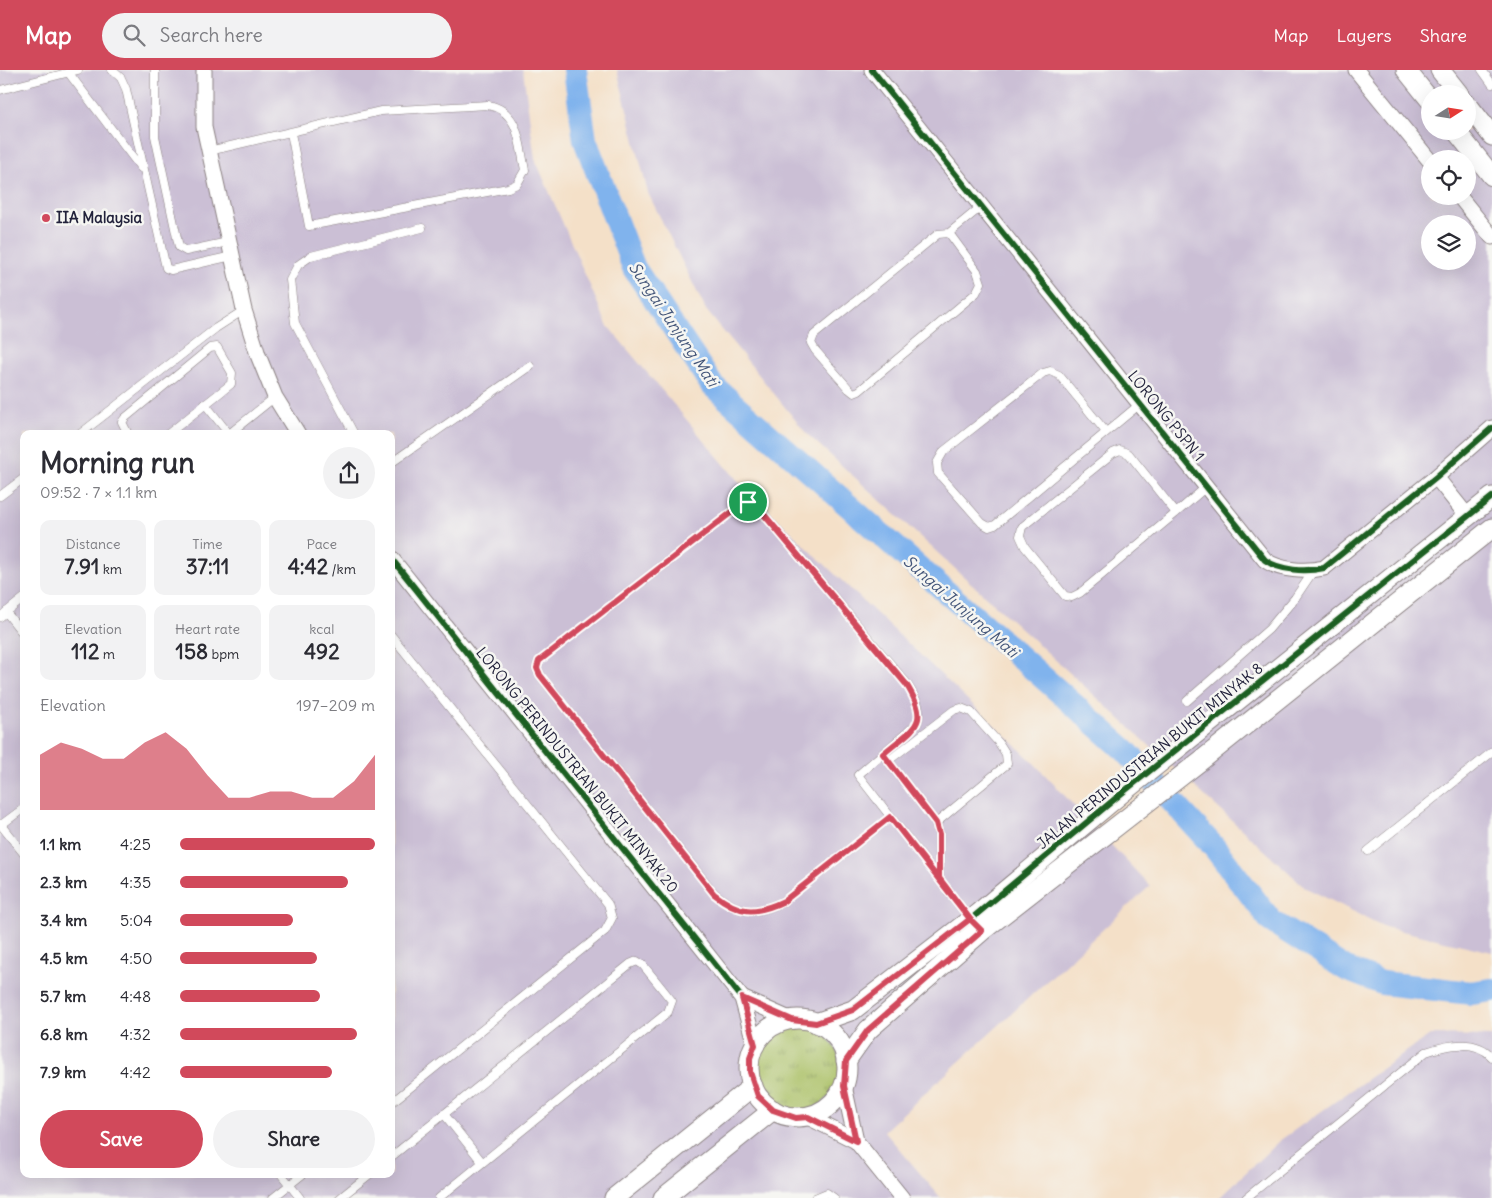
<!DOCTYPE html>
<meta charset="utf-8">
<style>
body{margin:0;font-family:Delius,sans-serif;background:#f2f2f3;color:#2b2b33;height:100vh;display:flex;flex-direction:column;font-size:19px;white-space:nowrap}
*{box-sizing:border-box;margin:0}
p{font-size:16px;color:#7c7c81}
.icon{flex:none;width:28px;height:28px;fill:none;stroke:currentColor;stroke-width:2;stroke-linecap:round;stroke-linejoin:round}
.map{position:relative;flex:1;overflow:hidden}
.sheet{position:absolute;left:20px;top:360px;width:375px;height:748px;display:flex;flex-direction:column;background:#fff;border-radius:10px;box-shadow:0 5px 20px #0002}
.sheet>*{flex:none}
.needle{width:32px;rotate:78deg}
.tools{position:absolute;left:1421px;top:15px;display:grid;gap:10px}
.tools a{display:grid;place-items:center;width:55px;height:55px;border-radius:50%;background:#fff;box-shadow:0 5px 20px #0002;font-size:25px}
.pin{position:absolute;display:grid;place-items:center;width:42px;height:42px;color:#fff;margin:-21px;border:2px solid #fff;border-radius:50%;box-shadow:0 1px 5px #0007}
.round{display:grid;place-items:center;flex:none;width:52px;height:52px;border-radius:26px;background:#f2f2f3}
.head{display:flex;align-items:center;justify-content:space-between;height:85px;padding:0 20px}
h1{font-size:28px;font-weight:700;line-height:38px}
.metrics{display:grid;grid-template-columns:repeat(3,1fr);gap:8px;height:85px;padding:5px 20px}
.metrics div{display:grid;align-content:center;border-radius:10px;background:#f2f2f3;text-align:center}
.metrics b{font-size:21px;font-weight:700}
.metrics small{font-size:14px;font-weight:400}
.metrics p{font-size:14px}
.chart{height:140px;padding:10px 20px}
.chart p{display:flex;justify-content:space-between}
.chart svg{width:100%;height:90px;margin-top:5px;fill:#d1495b;opacity:.7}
.action{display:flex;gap:10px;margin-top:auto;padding:10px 20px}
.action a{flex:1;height:58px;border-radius:30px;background:#d1495b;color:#fff;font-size:20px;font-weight:700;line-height:58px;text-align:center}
.action a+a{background:#f2f2f3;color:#2b2b33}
ul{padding:0 20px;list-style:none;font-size:16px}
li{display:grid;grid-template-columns:80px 60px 1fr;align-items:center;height:38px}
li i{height:12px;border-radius:6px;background:#d1495b}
header{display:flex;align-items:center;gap:30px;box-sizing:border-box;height:70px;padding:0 25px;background:#d1495b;color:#fff}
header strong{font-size:24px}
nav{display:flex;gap:28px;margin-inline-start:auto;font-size:18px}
.search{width:350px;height:45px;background:#f2f2f3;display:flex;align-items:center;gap:12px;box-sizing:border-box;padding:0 18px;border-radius:28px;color:#7c7c81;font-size:19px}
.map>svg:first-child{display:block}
</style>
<header>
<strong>Map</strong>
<div class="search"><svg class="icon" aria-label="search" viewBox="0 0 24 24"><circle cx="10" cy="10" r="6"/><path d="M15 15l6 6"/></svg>Search here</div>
<nav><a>Map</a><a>Layers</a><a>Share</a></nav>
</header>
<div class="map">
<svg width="1492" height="1128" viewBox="0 0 1492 1128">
<defs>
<pattern id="grass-tufts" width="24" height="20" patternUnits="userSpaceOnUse" patternTransform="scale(1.25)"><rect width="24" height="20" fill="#aac065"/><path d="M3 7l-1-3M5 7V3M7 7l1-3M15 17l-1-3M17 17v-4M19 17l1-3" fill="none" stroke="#8a9c54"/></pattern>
</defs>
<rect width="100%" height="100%" fill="#f6f6f2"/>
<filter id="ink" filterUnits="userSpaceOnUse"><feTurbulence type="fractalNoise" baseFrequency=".02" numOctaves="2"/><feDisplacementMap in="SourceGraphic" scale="10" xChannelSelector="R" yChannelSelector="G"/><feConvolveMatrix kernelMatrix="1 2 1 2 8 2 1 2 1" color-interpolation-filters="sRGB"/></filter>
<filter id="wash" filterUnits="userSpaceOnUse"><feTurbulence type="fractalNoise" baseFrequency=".0096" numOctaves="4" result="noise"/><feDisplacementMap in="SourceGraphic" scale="20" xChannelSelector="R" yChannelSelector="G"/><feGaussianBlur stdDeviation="1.12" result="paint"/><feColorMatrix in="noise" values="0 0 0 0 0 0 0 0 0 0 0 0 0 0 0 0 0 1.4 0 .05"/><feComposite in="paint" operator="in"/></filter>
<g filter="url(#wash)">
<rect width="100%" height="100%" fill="#f4e0c8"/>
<g fill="#cbbfd5" fill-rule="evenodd">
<path d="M0,0H523L535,89L607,255L744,418L1030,689L1150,816L884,1061L941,1128H0ZM24,364H391V1104H24Z"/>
<path d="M617,0H1492V882L1385,857L1306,818L806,363L706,240L648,123ZM1430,24H1468V61H1430ZM1430,89H1468V126H1430ZM1430,154H1468V191H1430Z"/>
<polygon points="1430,965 1492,966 1492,1128 1219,1128 1279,1071"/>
</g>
<circle fill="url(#grass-tufts)" stroke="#667150" cx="797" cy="998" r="43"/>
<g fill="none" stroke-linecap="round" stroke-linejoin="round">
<polyline stroke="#80b3ed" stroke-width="24" points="575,0 585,70 634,198 712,315 1125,680 1214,777 1271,851 1346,899 1382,913 1471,923 1492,920"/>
</g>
</g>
<g filter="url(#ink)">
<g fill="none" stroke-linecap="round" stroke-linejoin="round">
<defs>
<g id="service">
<polyline points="112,0 121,8 126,19 166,198 171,200 232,186"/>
<polyline points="155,0 155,66 179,177 186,181 228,172"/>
<polyline points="1482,0 1492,14"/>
<polyline points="68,2 141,98"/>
<polyline points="0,20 78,0"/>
<path d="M209,81L381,41L488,35C520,41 519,73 525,100L517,114L508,118L309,156L291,63"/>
<polyline points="949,163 977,201 981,213 976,223 859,321 854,323 849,319 815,280 811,273 814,265 938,164 949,163 982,136"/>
<polyline points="205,334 229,364"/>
<polyline points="1106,362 1059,305 1050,301 1043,303 944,381 937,393 938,403 982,453 989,457 995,455 1140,334"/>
<polyline points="80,364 216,258 244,240"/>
<polyline points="128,364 122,352 125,348 210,278 217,277 232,303 231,314 168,364"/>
<polyline points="229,364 275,327"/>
<polyline points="354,364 295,253 290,210 298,195 311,186 422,158"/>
<polyline points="391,393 530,296"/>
<polyline points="0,426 24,408"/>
<polyline points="1176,443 1129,384 1120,380 1113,383 1022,457 1020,466 1025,477 1065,526 1072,527 1080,523 1176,443 1206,417"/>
<polyline points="6,542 24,565"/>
<polyline points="0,547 24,528"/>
<polyline points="391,565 608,834 612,848 605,861 391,1033"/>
<polyline points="1187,631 1269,559 1295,528 1314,500"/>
<polyline points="886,688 936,753 939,764 939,808"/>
<polyline points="888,691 954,640 961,638 971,642 999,673 1006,684 1007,694 936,753"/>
<path d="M890,747L784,831C755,846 739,844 714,823L540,605L537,598L539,591L741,435L748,432L756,435L907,614C915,627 923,638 917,654L858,705L971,850"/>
<polyline points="0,754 24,784"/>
<polyline points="1,755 24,738"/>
<polyline points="1368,781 1492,682"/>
<polyline points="444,1044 482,1092"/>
<polyline points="391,1087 630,894 637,891 643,895 672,931 668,942 439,1128"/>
<polyline points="281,1104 300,1128"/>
<polyline points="273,1128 303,1104"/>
<polyline points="340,1128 370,1104"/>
<polyline points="815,1128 827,1123 834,1128"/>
<path d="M1246,1128L1426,982C1446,975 1476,968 1492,987"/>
</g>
<g id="minor">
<polyline points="204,0 204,57 244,240 258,285 275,327 298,364"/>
<path d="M872,0L1265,490C1280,501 1306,502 1324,498L1436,407L1492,358"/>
<polyline points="1356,0 1430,91"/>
<polyline points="1459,126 1492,167"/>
<polyline points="1436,407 1468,447"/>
<polyline points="391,488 742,928 755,975"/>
<polyline points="742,928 792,950"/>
<polyline points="844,1016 856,1071"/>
<polyline points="808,1047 856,1071 902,1128"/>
</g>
<g id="tertiary">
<polyline points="1406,0 1430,30"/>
<polyline points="1440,0 1459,24"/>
<polyline points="1468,35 1492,66"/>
<polyline points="1456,61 1492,106"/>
<circle cx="798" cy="998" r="49"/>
<polyline points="816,953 853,940 971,849 1122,723 1492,427"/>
<polyline points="846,991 868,960 982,861 1203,689 1492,458"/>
<polyline points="614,1128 753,1016"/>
<polyline points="663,1128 773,1040"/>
</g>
</defs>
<use href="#service" stroke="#8b8182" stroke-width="9"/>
<use href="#minor" stroke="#8b8182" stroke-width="17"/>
<use href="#tertiary" stroke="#8b8182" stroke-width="21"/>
<use href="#service" stroke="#fff" stroke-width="8"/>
<use href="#minor" stroke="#fff" stroke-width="15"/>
<use href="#tertiary" stroke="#fff" stroke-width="19"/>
<defs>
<g id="cycleway">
<path d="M872,0L1265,490C1280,501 1306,502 1324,498L1436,407L1492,358"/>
<polyline points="391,488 742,928 755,975"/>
<polyline points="816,953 853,940 971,849 1122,723 1492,427"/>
</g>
</defs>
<use href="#cycleway" stroke="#f6f6f2" stroke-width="9"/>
<use href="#cycleway" stroke="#1b5e20" stroke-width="6"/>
</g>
</g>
<g fill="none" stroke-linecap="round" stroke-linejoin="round" filter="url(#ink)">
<defs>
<path id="route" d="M748,432L756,435L906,614C932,655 914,657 883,684L936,753L939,764V808L970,849L853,940L816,953L792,950L742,928L755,975L750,988V1002L758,1026L773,1040L796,1048L808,1047L856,1071L844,1016L846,991L868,960L982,861L970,849L890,747L784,831C755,845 739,844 714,824L540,605L537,598L539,591L741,435L748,432"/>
</defs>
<use href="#route" stroke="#fff" stroke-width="10"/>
<use href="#route" stroke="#d1495b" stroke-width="6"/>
</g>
<circle fill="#d1495b" stroke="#f6f6f2" stroke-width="2" cx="46" cy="148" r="5"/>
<g text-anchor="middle" stroke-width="5" stroke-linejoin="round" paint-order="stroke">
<g font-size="15" font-weight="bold" fill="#22223b" stroke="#f6f6f2" text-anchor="start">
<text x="56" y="153">IIA Malaysia</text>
</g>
<g font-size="15" fill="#22223b" stroke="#f6f6f2">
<text transform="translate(1166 346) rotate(51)" y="5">LORONG PSPN 1</text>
<text transform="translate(1150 686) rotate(-39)" y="5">JALAN PERINDUSTRIAN BUKIT MINYAK 8</text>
<text transform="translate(577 700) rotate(51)" y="5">LORONG PERINDUSTRIAN BUKIT MINYAK 20</text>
</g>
<g font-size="16" font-style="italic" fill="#435579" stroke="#f6f6f2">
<text transform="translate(674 254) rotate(56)" y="6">Sungai Junjung Mati</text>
<text transform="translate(961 536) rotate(41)" y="6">Sungai Junjung Mati</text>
</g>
</g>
</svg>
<div class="tools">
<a><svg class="needle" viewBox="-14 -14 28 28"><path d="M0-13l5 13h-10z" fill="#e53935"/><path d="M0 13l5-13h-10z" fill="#7c7c81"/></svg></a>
<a><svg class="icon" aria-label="locate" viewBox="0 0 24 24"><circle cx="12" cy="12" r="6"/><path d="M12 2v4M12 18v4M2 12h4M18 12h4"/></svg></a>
<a><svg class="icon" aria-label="layers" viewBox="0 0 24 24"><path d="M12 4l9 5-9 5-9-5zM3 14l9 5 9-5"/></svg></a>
</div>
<div class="pin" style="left:748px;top:432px;background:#1e9e55"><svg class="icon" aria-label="arrive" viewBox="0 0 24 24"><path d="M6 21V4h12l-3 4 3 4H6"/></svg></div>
<section class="sheet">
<div class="head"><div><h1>Morning run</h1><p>09:52 · 7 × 1.1 km</p></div><a class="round"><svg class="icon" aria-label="share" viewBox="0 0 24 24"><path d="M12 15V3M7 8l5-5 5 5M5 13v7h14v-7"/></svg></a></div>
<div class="metrics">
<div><p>Distance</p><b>7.91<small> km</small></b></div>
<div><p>Time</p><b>37:11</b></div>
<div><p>Pace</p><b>4:42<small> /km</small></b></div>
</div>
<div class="metrics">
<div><p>Elevation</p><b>112<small> m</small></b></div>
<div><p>Heart rate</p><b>158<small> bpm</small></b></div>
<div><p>kcal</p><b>492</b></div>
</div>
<div class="chart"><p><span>Elevation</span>197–209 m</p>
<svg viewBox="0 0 160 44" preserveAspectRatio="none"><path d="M0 44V17L10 11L20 14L30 19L40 19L50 11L60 6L70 14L80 27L90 38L100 38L110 35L120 35L130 38L140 38L150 30L160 17V44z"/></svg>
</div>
<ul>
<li><b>1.1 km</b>4:25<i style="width:100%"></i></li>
<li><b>2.3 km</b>4:35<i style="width:86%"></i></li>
<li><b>3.4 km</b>5:04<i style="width:58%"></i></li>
<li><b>4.5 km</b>4:50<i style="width:70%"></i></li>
<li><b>5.7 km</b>4:48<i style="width:72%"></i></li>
<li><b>6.8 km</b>4:32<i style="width:91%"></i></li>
<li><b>7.9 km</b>4:42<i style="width:78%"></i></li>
</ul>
<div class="action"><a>Save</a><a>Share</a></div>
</section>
</div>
